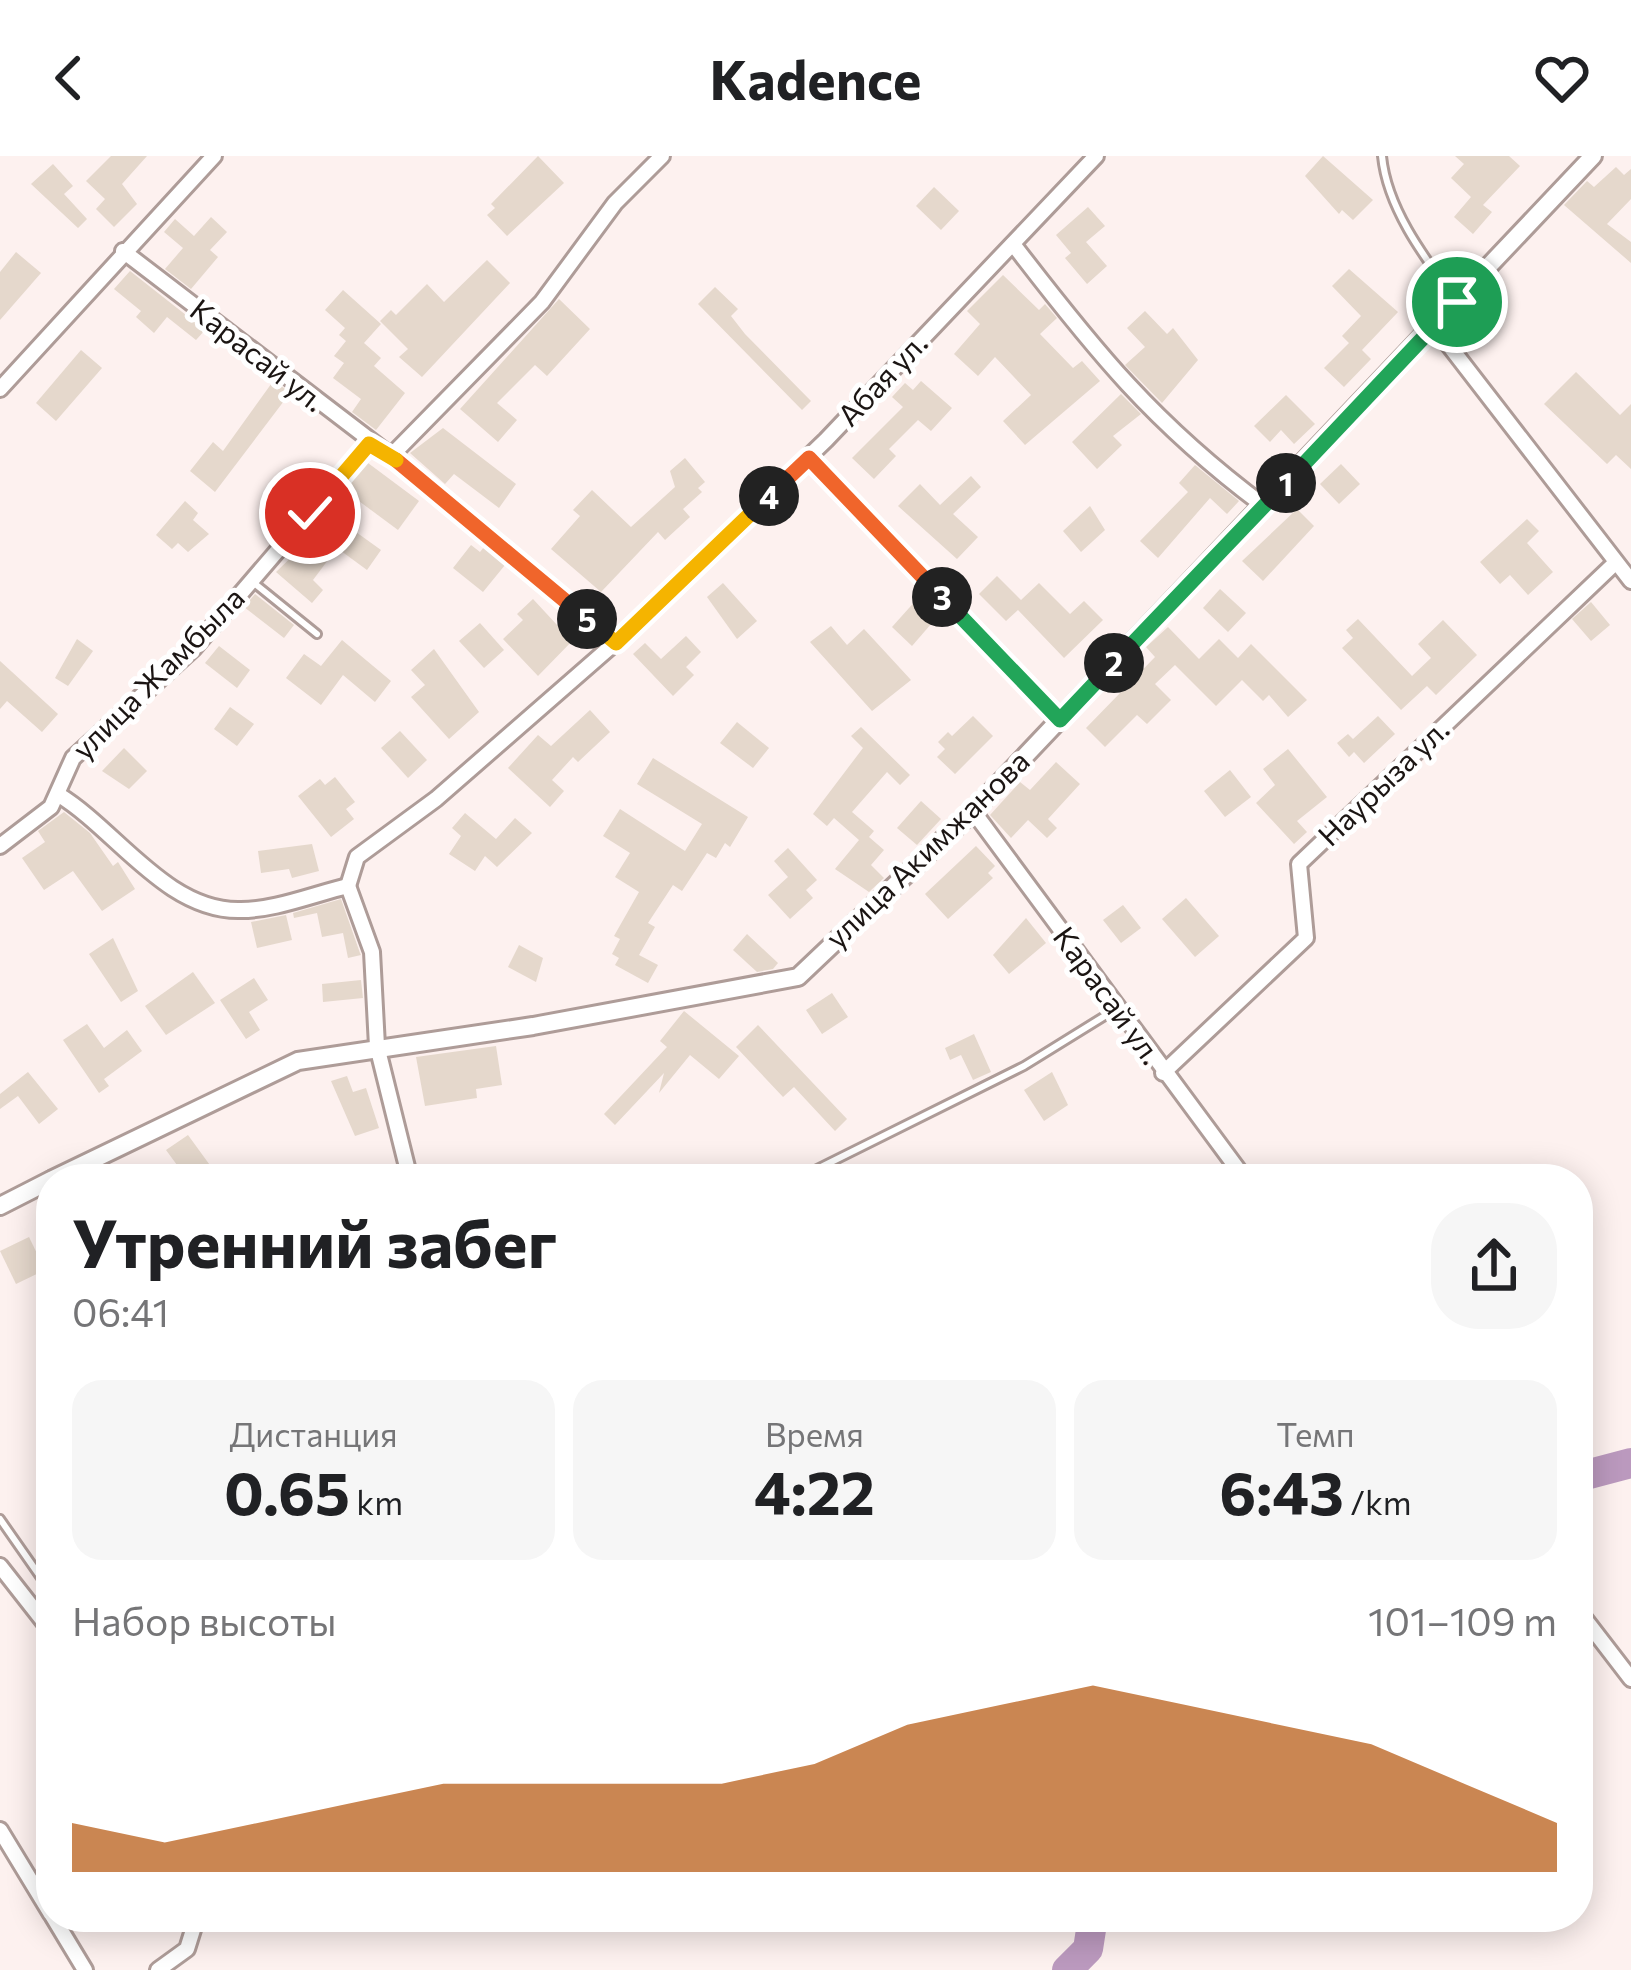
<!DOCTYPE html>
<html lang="ru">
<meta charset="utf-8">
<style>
body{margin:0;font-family:Commissioner,sans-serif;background:#f6f6f6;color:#202124;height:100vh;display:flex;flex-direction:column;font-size:45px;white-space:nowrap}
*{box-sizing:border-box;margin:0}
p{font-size:39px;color:#757577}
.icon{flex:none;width:66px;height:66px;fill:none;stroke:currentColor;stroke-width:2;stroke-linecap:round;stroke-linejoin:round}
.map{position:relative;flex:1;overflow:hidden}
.side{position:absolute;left:36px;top:1008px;width:1557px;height:768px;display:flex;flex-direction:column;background:#fff;border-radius:48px;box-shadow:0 6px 30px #0003}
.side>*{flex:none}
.pin{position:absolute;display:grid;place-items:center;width:102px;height:102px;color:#fff;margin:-51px;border:6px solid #fff;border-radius:50%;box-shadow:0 3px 12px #0007}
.km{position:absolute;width:60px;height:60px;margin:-30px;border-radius:50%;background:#222;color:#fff;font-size:33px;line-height:60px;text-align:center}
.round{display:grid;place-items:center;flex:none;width:126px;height:126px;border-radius:48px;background:#f6f6f6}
.head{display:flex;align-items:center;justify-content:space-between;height:204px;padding:0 36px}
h1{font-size:66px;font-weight:700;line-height:90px}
.figures{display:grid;grid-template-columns:repeat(3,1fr);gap:18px;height:204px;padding:12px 36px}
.figures div{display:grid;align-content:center;border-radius:30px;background:#f6f6f6;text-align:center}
.figures b{font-size:60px;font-weight:700}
.figures small{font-size:33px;font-weight:400}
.figures p{font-size:33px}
.chart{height:336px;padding:24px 36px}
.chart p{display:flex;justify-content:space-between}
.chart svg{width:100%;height:216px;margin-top:12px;fill:#b45309;opacity:.7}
header{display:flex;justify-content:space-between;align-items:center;height:156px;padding:0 36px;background:#fff;font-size:54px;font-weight:700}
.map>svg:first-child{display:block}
</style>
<header><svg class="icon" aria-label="back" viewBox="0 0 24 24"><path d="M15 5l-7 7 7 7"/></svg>Kadence<svg class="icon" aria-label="heart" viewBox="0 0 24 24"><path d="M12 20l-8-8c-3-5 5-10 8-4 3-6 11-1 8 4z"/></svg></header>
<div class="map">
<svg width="1631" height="1814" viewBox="0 0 1631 1814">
<rect width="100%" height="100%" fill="#fdf1ef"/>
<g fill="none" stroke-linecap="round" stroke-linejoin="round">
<g stroke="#bb99be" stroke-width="30">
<polyline points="1578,1321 1631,1307"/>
<polyline points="1067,1814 1088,1793 1093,1761"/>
</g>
</g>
<g fill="#e5d8cc">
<polygon points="111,0 147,0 122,28 137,48 114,71 96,53 105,43 86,25"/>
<polygon points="538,0 564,27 507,80 487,59 495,52 491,48"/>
<polygon points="1323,0 1373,44 1353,64 1342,54 1339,58 1305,20"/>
<polygon points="1455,0 1509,0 1520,10 1483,49 1492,56 1473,78 1454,61 1471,41 1451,22 1464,8"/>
<polygon points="53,8 73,30 64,38 87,63 78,72 31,28"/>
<polygon points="1616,11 1624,19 1631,13 1631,43 1607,68 1631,86 1631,107 1564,49 1587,25 1594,31"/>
<polygon points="934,31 959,55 941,74 916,50"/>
<polygon points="1088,51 1105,70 1086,86 1107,110 1087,128 1065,102 1071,97 1056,79"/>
<polygon points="211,61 227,76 210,94 218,101 191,133 165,113 183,92 164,76 175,63 194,80"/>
<polygon points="16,96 41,117 0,164 0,116"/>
<polygon points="487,104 510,127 422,221 399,201 408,193 380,165 391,154 396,159 427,128 444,146"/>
<polygon points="1349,113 1398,156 1362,194 1371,203 1344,231 1324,212 1349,187 1342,180 1361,160 1332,130"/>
<polygon points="130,115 205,174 196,184 167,161 154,177 136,161 141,155 114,133"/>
<polygon points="1003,119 1039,154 1045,148 1057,162 1040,178 1073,212 1082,205 1100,225 1025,289 1003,265 1031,239 995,201 978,220 954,198 980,168 967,155"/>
<polygon points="715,131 738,153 731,160 745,178 811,245 802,254 698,148"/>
<polygon points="343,134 381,168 364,187 381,202 374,210 405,237 376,274 352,256 361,243 333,222 344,207 334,200 346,185 339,179 345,172 325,154"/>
<polygon points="559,143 590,173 547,220 535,209 497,247 517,264 498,286 460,253"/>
<polygon points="1145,155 1167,178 1173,172 1198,204 1162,247 1125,209 1145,191 1127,172"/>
<polygon points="81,194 102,212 56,265 36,247"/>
<polygon points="1576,216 1620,259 1631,248 1631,313 1616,299 1607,308 1544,248"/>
<polygon points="274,224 290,237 215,336 190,315 213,286 223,295"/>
<polygon points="921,225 952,252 931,275 918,264 889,293 896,300 874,323 852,302 903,251 892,241 905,227 913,234"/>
<polygon points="1121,238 1141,258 1113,280 1122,289 1097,313 1072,286"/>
<polygon points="1286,239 1315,268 1294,288 1281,274 1270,286 1254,270"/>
<polygon points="443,272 516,328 499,352 454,318 445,328 410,297"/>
<polygon points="685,302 705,326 698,332 702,336 683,353 690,361 665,384 658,376 601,436 551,393 580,360 573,354 592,334 631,371 675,331 670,315"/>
<polygon points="368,307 419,345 398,374 344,334"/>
<polygon points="1341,308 1360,328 1339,348 1320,328"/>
<polygon points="1195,309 1239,345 1227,358 1210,342 1158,402 1140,385 1188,336 1179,327"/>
<polygon points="971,320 981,331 953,358 978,381 957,403 898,350 920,328 940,349"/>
<polygon points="185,345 198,357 193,364 209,378 188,396 178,387 172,393 156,379"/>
<polygon points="1090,350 1105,374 1081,396 1063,375"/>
<polygon points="1297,353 1314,370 1263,425 1242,405"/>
<polygon points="335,361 381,394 367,414 337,392 313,424 323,434 312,447 276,416 308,385 314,390"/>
<polygon points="1527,363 1539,375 1527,387 1553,416 1528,439 1510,419 1500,428 1480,406"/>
<polygon points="471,389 480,396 484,391 505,409 483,436 453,412"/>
<polygon points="997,420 1021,444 1039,427 1070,458 1084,445 1103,464 1064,502 1018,454 1006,465 979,438"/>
<polygon points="723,427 757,465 737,483 707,441"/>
<polygon points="1220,433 1246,457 1228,476 1203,452"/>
<polygon points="255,438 294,469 284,482 244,451"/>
<polygon points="918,442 938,460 912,490 892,471"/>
<polygon points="533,443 558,470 564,464 578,479 538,520 503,483 523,464 517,458"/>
<polygon points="1591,446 1610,469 1591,485 1572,463"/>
<polygon points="1358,463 1412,520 1431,502 1418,488 1443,464 1477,499 1436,539 1427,530 1401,554 1342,492 1353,482 1346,474"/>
<polygon points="480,467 504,494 484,512 459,485"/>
<polygon points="831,470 847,489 864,473 911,524 872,555 810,486"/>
<polygon points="1168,471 1199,503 1219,483 1238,502 1251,488 1307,544 1288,561 1269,539 1263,545 1242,524 1216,550 1175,509 1155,528 1171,544 1147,568 1137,559 1105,591 1086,572 1155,501 1146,491"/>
<polygon points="686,480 701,496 686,511 694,519 673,540 633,498 645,487 661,503"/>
<polygon points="77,483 93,495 68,530 55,522"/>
<polygon points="342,484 391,525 375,546 343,519 321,549 286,522 304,498 321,510"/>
<polygon points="219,490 250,514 237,532 205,507"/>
<polygon points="434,493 479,556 449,583 411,541 425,529 411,514"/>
<polygon points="0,505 58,558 42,576 7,545 0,553"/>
<polygon points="230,551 254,568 237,590 214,573"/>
<polygon points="590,554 610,576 578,606 573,601 552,624 564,635 550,651 508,612 538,579 551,590"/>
<polygon points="973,560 993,580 955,618 937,601 945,593 938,586 948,576 952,580"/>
<polygon points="1378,560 1395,578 1364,607 1354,596 1349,601 1337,587 1348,578 1353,583"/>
<polygon points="737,566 769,592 753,612 720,587"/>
<polygon points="861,571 910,619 900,629 887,616 852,656 874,675 869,681 884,694 871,709 884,722 869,736 835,713 859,684 834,662 827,670 813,658 863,592 851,580"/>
<polygon points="400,575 427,604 408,622 381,592"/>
<polygon points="124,592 147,615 129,633 102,615"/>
<polygon points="1288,593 1327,641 1297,665 1307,676 1294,688 1256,647 1275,629 1263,613"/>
<polygon points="653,602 748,661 730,691 725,687 716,702 707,697 682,735 673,729 648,767 655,771 639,799 658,809 648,827 615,809 619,802 612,798 620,783 614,780 639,736 615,721 630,697 603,680 620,653 685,695 702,668 637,628"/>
<polygon points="1056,606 1080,628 1048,663 1057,672 1047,682 1028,664 1011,682 990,659 1020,626 1030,634"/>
<polygon points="1230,614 1251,641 1225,661 1204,635"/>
<polygon points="335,621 355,646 346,653 354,663 331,681 298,640 320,623 325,629"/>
<polygon points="921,645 941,663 917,689 897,672"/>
<polygon points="64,656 90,677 113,710 118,706 135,733 102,755 73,715 44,734 22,702 45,686 38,675"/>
<polygon points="465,657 496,683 515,662 532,677 497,711 485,700 475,715 449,698 461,680 452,672"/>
<polygon points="312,688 319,715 292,722 289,713 261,717 258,695"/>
<polygon points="976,690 995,710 988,717 993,722 948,763 925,738"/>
<polygon points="788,692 817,724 806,734 813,742 790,763 768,739 788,721 774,705"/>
<polygon points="1186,742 1219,780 1195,801 1162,763"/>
<polygon points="341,743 360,797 361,799 348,802 343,777 322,781 317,757 294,762 293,757"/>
<polygon points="1123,749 1141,772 1121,787 1103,764"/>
<polygon points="286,759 292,784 257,792 251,766"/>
<polygon points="1026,762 1046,787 1009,818 993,799"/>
<polygon points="747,778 778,807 773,813 757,816 733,794"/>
<polygon points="113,782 138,835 121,846 89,798"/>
<polygon points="519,789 543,802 536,826 508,811"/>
<polygon points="193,816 215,847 166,879 145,850"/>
<polygon points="254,822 268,844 249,856 260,874 246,883 220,844"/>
<polygon points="361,824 363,842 323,846 322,828"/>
<polygon points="832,837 848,861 822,878 806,854"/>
<polygon points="684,855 739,900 719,923 690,899 659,937 664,917 615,969 604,958 667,891 660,885"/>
<polygon points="87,868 104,892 127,874 142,895 104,923 109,930 99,937 63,884"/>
<polygon points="758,869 847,963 835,975 794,931 783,941 736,891"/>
<polygon points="974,878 991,916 973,924 961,899 950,904 945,892"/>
<polygon points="496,890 502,929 476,933 477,942 425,950 416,901"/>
<polygon points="28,916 58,953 39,968 18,940 0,953 0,938"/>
<polygon points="1052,916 1068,949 1044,965 1024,934"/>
<polygon points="347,920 353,936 366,932 379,972 355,980 331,925"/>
<polygon points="188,979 220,1023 155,1023 177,1009 166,994"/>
<polygon points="29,1081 45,1114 16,1128 0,1095"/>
</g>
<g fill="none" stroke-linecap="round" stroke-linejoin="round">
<defs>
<g id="service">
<path d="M1382,0C1387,52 1424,101 1455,143"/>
<polyline points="811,304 1059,563"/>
<polyline points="254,427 317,478"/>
<polyline points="410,1020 455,1023"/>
<polyline points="797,1023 1024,910 1116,853"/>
<polyline points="0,1363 51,1436"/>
</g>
<g id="minor">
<path d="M1013,88C1095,195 1154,268 1264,350"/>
<polyline points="123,95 391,300 616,486"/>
<polyline points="1434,170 1631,425"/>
<polyline points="0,233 214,0"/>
<polyline points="391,300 542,146 615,47 662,0"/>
<path d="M59,639C116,674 166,754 238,754C273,755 314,738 348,730"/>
<polyline points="973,655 1245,1023"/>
<polyline points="0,690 51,651 73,602 194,492 369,288"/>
<polyline points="348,730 357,701 436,643 616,486 826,284 1096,0"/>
<polyline points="348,730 372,796 377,890 410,1023"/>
<polyline points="1163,917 1306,782 1299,708 1613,409"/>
<polyline points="0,1410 51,1475"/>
<polyline points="1578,1454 1631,1523"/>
<polyline points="0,1674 51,1758"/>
<polyline points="53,1761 85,1814"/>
<polyline points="158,1814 187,1793 197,1761"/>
</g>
<g id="tertiary">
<polyline points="53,1023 298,905 533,870 798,821 973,655 1593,0"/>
<polyline points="0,1050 51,1024"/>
</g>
</defs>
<use href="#service" stroke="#ae9c98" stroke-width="12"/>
<use href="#minor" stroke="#ae9c98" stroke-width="20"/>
<use href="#tertiary" stroke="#ae9c98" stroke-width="22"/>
<use href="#service" stroke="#fff" stroke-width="6"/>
<use href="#minor" stroke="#fff" stroke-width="14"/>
<use href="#tertiary" stroke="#fff" stroke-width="16"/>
</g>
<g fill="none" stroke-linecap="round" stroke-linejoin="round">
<defs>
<polyline id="split-1" points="1286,327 1457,146"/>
<polyline id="split-2" points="1114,507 1286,327"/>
<polyline id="split-3" points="942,441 1060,564 1114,507"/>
<polyline id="split-4" points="769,340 809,302 942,441"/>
<polyline id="split-5" points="587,463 616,487 769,340"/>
<polyline id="split-6" points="396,304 587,463"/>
<polyline id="split-7" points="310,357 369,288 396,304"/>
</defs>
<use href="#split-1" stroke="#fff" stroke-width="24"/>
<use href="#split-2" stroke="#fff" stroke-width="24"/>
<use href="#split-3" stroke="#fff" stroke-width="24"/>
<use href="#split-4" stroke="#fff" stroke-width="24"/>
<use href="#split-5" stroke="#fff" stroke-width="24"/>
<use href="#split-6" stroke="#fff" stroke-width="24"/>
<use href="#split-7" stroke="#fff" stroke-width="24"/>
<use href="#split-1" stroke="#22a559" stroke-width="15"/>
<use href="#split-2" stroke="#22a559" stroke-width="15"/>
<use href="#split-3" stroke="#22a559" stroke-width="15"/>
<use href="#split-4" stroke="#f0652b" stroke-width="15"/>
<use href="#split-5" stroke="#f5b400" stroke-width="15"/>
<use href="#split-6" stroke="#f0652b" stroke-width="15"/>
<use href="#split-7" stroke="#f5b400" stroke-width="15"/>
</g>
<g text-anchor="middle" stroke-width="10" stroke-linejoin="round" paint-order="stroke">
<g font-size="30" fill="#1b1513" stroke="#fff">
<text transform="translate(257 200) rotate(38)" y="10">Карасай ул.</text>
<text transform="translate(883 224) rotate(-47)" y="10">Абая ул.</text>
<text transform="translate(159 518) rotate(-45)" y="10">улица Жамбыла</text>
<text transform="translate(1384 627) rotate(-44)" y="10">Наурыза ул.</text>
<text transform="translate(928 694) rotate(-44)" y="10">улица Акимжанова</text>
<text transform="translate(1107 840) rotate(54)" y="10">Карасай ул.</text>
</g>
</g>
</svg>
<div class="pin" style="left:1457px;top:146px;background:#1e9e55"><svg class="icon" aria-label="arrive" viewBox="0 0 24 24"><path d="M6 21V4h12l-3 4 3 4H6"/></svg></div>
<div class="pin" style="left:310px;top:357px;background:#d93025"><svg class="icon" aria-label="check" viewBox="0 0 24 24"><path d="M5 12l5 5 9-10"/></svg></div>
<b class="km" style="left:1286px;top:327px">1</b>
<b class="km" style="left:1114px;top:507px">2</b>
<b class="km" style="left:942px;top:441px">3</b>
<b class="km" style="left:769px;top:340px">4</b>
<b class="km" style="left:587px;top:463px">5</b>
<section class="side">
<div class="head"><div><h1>Утренний забег</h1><p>06:41</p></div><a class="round"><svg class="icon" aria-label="share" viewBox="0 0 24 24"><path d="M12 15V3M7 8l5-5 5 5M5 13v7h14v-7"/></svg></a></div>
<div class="figures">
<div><p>Дистанция</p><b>0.65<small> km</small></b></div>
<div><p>Время</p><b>4:22</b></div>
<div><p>Темп</p><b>6:43<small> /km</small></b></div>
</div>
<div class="chart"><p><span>Набор высоты</span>101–109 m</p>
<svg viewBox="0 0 160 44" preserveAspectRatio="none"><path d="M0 44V34L10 38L20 34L30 30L40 26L50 26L60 26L70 26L80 22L90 14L100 10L110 6L120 10L130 14L140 18L150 26L160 34V44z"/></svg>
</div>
</section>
</div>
